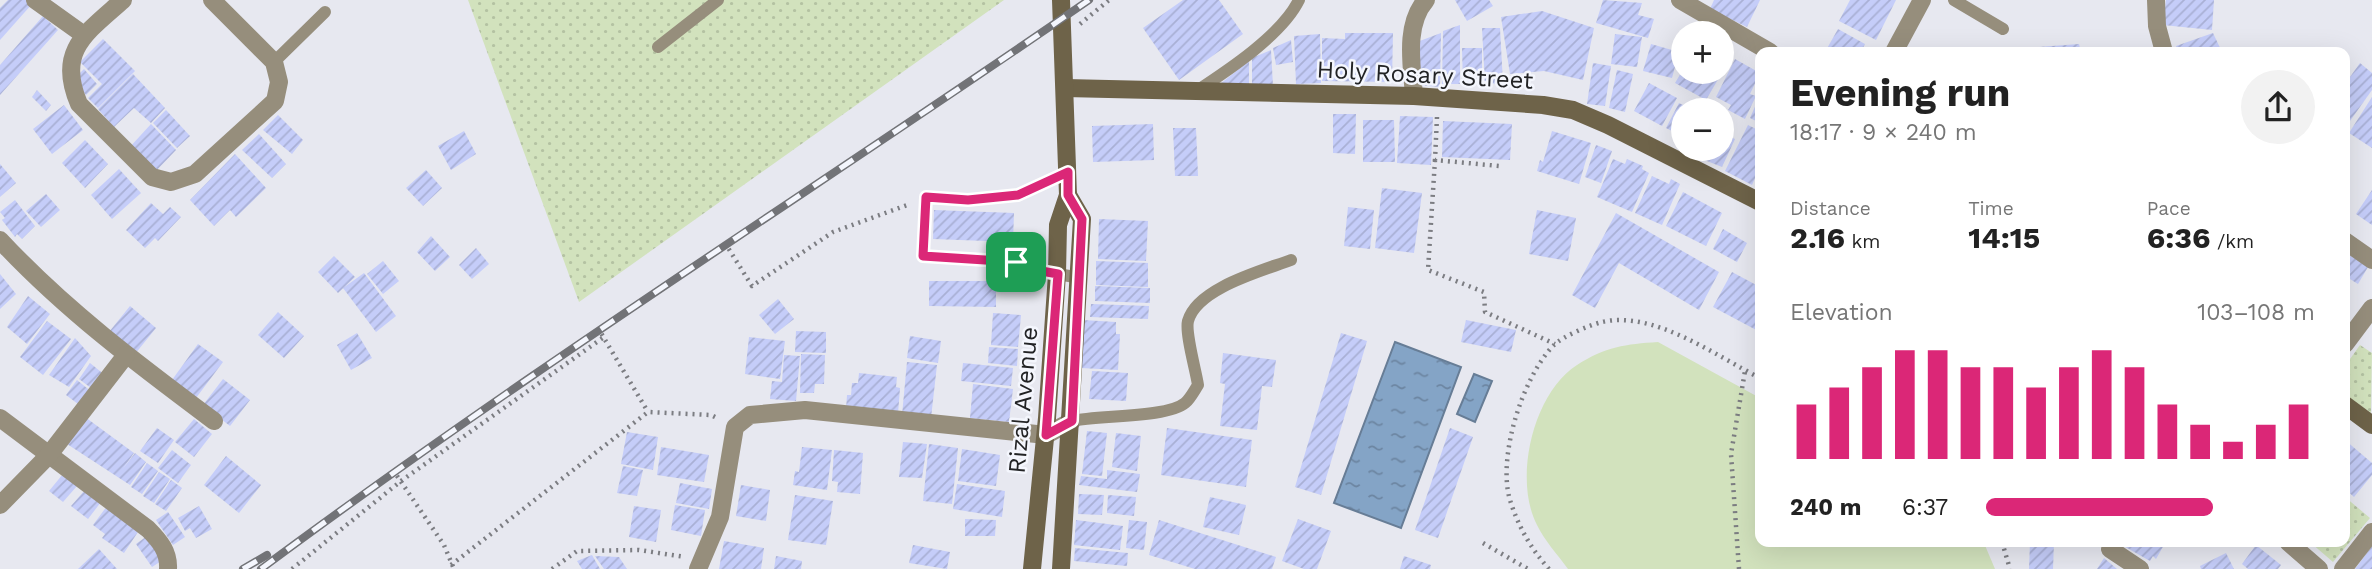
<!DOCTYPE html>
<meta charset="utf-8">
<style>
body{margin:0;font-family:"Work Sans",sans-serif;background:#f2f2f2;color:#222;height:100vh;display:flex;flex-direction:column;font-size:26px;white-space:nowrap}
*{box-sizing:border-box;margin:0}
p{font-size:23px;color:#767676}
.icon{flex:none;width:38px;height:38px;fill:none;stroke:currentColor;stroke-width:2;stroke-linecap:round;stroke-linejoin:round}
.map{position:relative;flex:1;overflow:hidden}
.sheet{position:absolute;left:1755px;top:47px;width:595px;height:500px;display:flex;flex-direction:column;background:#fff;border-radius:14px;box-shadow:0 7px 28px #0002}
.sheet>*{flex:none}
.buttons{position:absolute;left:1671px;top:21px;display:grid;gap:14px}
.buttons a{display:grid;place-items:center;width:63px;height:63px;border-radius:50%;background:#fff;box-shadow:0 7px 28px #0002;font-size:35px}
.pin{position:absolute;display:grid;place-items:center;width:60px;height:60px;color:#fff;margin:-30px;border-radius:14px;box-shadow:0 4px 10px #0006}
.round{display:grid;place-items:center;flex:none;width:74px;height:74px;border-radius:37px;background:#f2f2f2}
.summary{display:flex;align-items:center;justify-content:space-between;height:119px;padding:0 35px}
h1{font-size:38px;font-weight:700;line-height:52px}
.figures{display:grid;grid-template-columns:repeat(3,1fr);gap:10px;height:119px;padding:7px 35px}
.figures div{display:grid;align-content:center}
.figures b{font-size:30px;font-weight:700}
.figures small{font-size:19px;font-weight:400}
.figures p{font-size:19px}
.chart{height:196px;padding:14px 35px}
.chart p{display:flex;justify-content:space-between}
.chart svg{width:100%;height:126px;margin-top:7px;stroke:#db2777;stroke-width:6}
ul{padding:0 35px;list-style:none;font-size:23px}
li{display:grid;grid-template-columns:112px 84px 1fr;align-items:center;height:52px}
li i{height:18px;border-radius:9px;background:#db2777}
.map>svg:first-child{display:block}
</style>
<div class="map">
<svg width="2372" height="569" viewBox="0 0 2372 569">
<defs>
<pattern id="grass-dots" width="8" height="8" patternUnits="userSpaceOnUse" patternTransform="scale(1.75)"><rect width="8" height="8" fill="#d2e2bd"/><path d="M2 2h.1M6 6h.1" fill="none" stroke="#b4c2a2" stroke-width="1.8" stroke-linecap="round"/></pattern>
<pattern id="water-ripples" width="26" height="14" patternUnits="userSpaceOnUse" patternTransform="scale(1.75)"><rect width="26" height="14" fill="#84a4c6"/><path d="M2 4q2-2 4 0t4 0M15 11q2-2 4 0t4 0" fill="none" stroke="#6c85a1"/></pattern>
<pattern id="building-hatch" width="6" height="6" patternUnits="userSpaceOnUse" patternTransform="scale(1.75)"><rect width="6" height="6" fill="#c5cdf9"/><path d="M-1 1l2-2M0 6l6-6M5 7l2-2" fill="none" stroke="#a9b0d5"/></pattern>
</defs>
<rect width="100%" height="100%" fill="#e7e8f0"/>
<g fill="url(#grass-dots)">
<polygon points="468,0 1004,0 579,302"/>
<polygon points="2360,345 2372,353 2371,413 2345,395 2345,366"/>
<polygon points="2345,497 2370,518 2333,562 2311,543 2345,542"/>
</g>
<path fill="#d2e2bd" d="M1658,342L1760,398V542L1984,543L1995,569H1568C1558,555 1544,540 1537,525C1513,479 1533,393 1577,365C1605,347 1626,344 1658,342Z"/>
<g fill="url(#water-ripples)" stroke="#677d96" stroke-width="2">
<polygon points="1395,342 1461,367 1401,528 1334,503"/>
<polygon points="1474,374 1492,381 1475,422 1457,414"/>
</g>
<g fill="url(#building-hatch)">
<polygon points="8,0 28,0 32,4 0,40 0,8"/>
<polygon points="1183,0 1219,0 1243,34 1179,80 1143,28"/>
<polygon points="1455,0 1489,0 1493,6 1467,21"/>
<polygon points="1603,0 1642,3 1638,15 1654,19 1648,38 1596,23"/>
<polygon points="1714,0 1760,0 1747,27 1710,9"/>
<polygon points="1850,0 1896,0 1876,40 1839,21"/>
<polygon points="2166,0 2214,0 2212,30 2163,25"/>
<polygon points="1542,11 1594,28 1583,80 1544,71 1510,74 1501,17"/>
<polygon points="43,16 58,30 0,95 0,65"/>
<polygon points="1460,25 1460,84 1442,84 1443,31"/>
<polygon points="1482,28 1500,28 1503,83 1485,84"/>
<polygon points="1838,29 1865,44 1861,52 1825,52"/>
<polygon points="1345,33 1393,33 1392,82 1322,81 1322,38 1345,39"/>
<polygon points="1441,33 1440,87 1418,85 1417,42"/>
<polygon points="2213,33 2222,52 2178,52 2176,46"/>
<polygon points="1320,34 1321,83 1296,84 1294,36"/>
<polygon points="1615,34 1642,37 1637,67 1611,64"/>
<polygon points="103,39 135,71 98,108 88,98 102,84 80,62"/>
<polygon points="1291,40 1293,62 1276,65 1273,48"/>
<polygon points="1651,44 1679,52 1672,78 1643,71"/>
<polygon points="2079,44 2081,52 2013,52 2014,49"/>
<polygon points="1462,48 1482,48 1482,84 1463,84"/>
<polygon points="1271,50 1273,86 1252,86 1252,58"/>
<polygon points="1735,59 1760,73 1750,94 1756,96 1745,119 1728,110 1731,105 1716,97"/>
<polygon points="1249,61 1249,85 1220,84"/>
<polygon points="1593,63 1611,66 1605,106 1587,104"/>
<polygon points="2360,63 2372,73 2372,90 2345,128 2345,84"/>
<polygon points="1684,68 1684,72 1715,72 1720,76 1706,100 1675,83"/>
<polygon points="84,69 97,84 86,95 73,80"/>
<polygon points="1617,70 1633,74 1625,112 1609,108"/>
<polygon points="133,74 165,108 151,123 134,108 114,127 98,109"/>
<polygon points="1649,83 1677,98 1662,126 1634,111"/>
<polygon points="37,90 51,105 46,111 32,97"/>
<polygon points="1760,95 1760,123 1750,118"/>
<polygon points="2372,97 2372,148 2349,133"/>
<polygon points="1706,102 1722,110 1702,110"/>
<polygon points="1679,103 1693,110 1684,110 1684,137 1666,128"/>
<polygon points="64,105 83,130 52,154 33,129"/>
<polygon points="166,110 190,136 177,148 153,123"/>
<polygon points="1333,114 1356,114 1355,154 1333,153"/>
<polygon points="278,115 303,140 292,154 263,130"/>
<polygon points="1400,116 1433,117 1431,165 1397,163"/>
<polygon points="1363,120 1394,120 1395,162 1363,162"/>
<polygon points="1443,121 1512,124 1510,160 1442,157"/>
<polygon points="151,124 176,150 154,173 129,148"/>
<polygon points="1153,124 1154,160 1093,162 1092,126"/>
<polygon points="1748,125 1760,131 1760,167 1752,185 1725,171"/>
<polygon points="1173,128 1196,128 1198,176 1175,176"/>
<polygon points="464,131 476,154 451,170 438,146"/>
<polygon points="1552,131 1591,143 1579,184 1537,171 1540,160 1543,162"/>
<polygon points="1722,133 1735,139 1722,167 1702,159 1707,149 1722,149"/>
<polygon points="259,134 286,164 272,178 242,150"/>
<polygon points="85,140 108,164 85,188 62,163"/>
<polygon points="1596,145 1612,151 1601,183 1585,177"/>
<polygon points="235,154 266,188 236,217 230,210 214,226 190,200"/>
<polygon points="1613,159 1625,164 1627,159 1643,166 1642,169 1649,173 1632,212 1597,197"/>
<polygon points="0,164 16,183 0,197"/>
<polygon points="119,169 141,193 112,219 91,195"/>
<polygon points="426,170 442,188 423,206 406,188"/>
<polygon points="1652,176 1669,184 1671,179 1680,184 1662,225 1635,213"/>
<polygon points="1382,188 1422,193 1414,253 1375,248"/>
<polygon points="2372,190 2372,225 2356,214"/>
<polygon points="1683,192 1722,213 1706,246 1666,226"/>
<polygon points="46,194 60,210 41,227 26,211"/>
<polygon points="15,200 35,226 22,239 17,234 15,237 2,220 5,218 0,212"/>
<polygon points="151,203 163,214 170,207 181,217 158,241 155,238 145,248 126,230"/>
<polygon points="1348,207 1374,210 1370,249 1344,246"/>
<polygon points="934,210 1014,213 1013,242 933,239"/>
<polygon points="1537,210 1576,218 1568,261 1529,254"/>
<polygon points="1616,213 1719,272 1699,310 1619,263 1595,308 1572,295"/>
<polygon points="1099,219 1148,221 1146,261 1098,259"/>
<polygon points="1723,229 1747,243 1737,262 1713,249"/>
<polygon points="431,236 450,257 435,271 417,252"/>
<polygon points="476,248 489,264 472,279 459,265"/>
<polygon points="2345,252 2368,267 2358,284 2345,276"/>
<polygon points="334,256 355,277 338,293 318,272"/>
<polygon points="383,261 399,281 383,294 367,274"/>
<polygon points="1096,261 1148,263 1148,287 1096,285"/>
<polygon points="1732,272 1760,287 1760,332 1713,307"/>
<polygon points="364,273 396,316 376,332 343,288"/>
<polygon points="0,274 16,294 0,309"/>
<polygon points="929,281 996,281 996,307 929,306"/>
<polygon points="1095,286 1150,288 1150,303 1095,301"/>
<polygon points="28,296 50,314 27,344 7,327"/>
<polygon points="778,299 794,319 775,334 759,315"/>
<polygon points="1091,304 1149,306 1148,319 1090,317"/>
<polygon points="130,306 156,328 135,354 109,332"/>
<polygon points="278,312 304,336 284,358 258,335"/>
<polygon points="993,313 1021,315 1018,347 991,345"/>
<polygon points="1083,320 1116,322 1116,334 1120,334 1118,370 1081,368"/>
<polygon points="1466,320 1516,330 1511,352 1461,342"/>
<polygon points="47,321 71,339 43,375 20,357"/>
<polygon points="796,331 826,332 826,353 795,352"/>
<polygon points="357,333 372,358 351,370 337,345"/>
<polygon points="1341,333 1367,341 1321,495 1295,487"/>
<polygon points="910,336 941,341 938,363 907,358"/>
<polygon points="749,337 785,341 780,379 745,374"/>
<polygon points="75,338 91,356 69,387 49,375"/>
<polygon points="198,344 223,362 196,398 172,380"/>
<polygon points="989,347 1018,349 1017,366 988,363"/>
<polygon points="1223,353 1276,360 1272,387 1262,386 1257,430 1220,426 1225,384 1220,383"/>
<polygon points="801,354 825,355 824,384 815,384 814,393 800,393"/>
<polygon points="784,355 800,356 796,401 770,399 772,381 782,382"/>
<polygon points="907,362 937,365 931,418 902,415"/>
<polygon points="90,363 106,376 95,391 79,379"/>
<polygon points="963,363 1013,368 1011,386 961,381"/>
<polygon points="1092,371 1128,373 1126,401 1089,399"/>
<polygon points="859,373 897,377 896,387 900,388 898,414 846,409 847,395 851,395 852,383 858,383"/>
<polygon points="223,379 250,400 230,426 203,405"/>
<polygon points="77,380 93,393 82,407 66,395"/>
<polygon points="973,384 1013,389 1009,422 970,418"/>
<polygon points="85,417 134,453 122,470 135,453 146,462 130,485 67,444"/>
<polygon points="194,419 212,434 194,457 175,442"/>
<polygon points="157,428 174,440 158,463 140,451"/>
<polygon points="1167,428 1252,440 1246,487 1161,475"/>
<polygon points="1450,428 1473,437 1438,538 1415,530"/>
<polygon points="1087,431 1107,433 1102,476 1082,474"/>
<polygon points="627,432 658,437 653,470 621,464"/>
<polygon points="1116,433 1141,436 1137,471 1112,467"/>
<polygon points="2345,440 2372,463 2372,475 2354,497 2345,489"/>
<polygon points="903,442 927,444 922,478 899,477"/>
<polygon points="929,444 958,448 952,504 923,501"/>
<polygon points="661,447 709,455 704,482 657,475"/>
<polygon points="802,447 832,450 827,490 793,485 795,471 799,472"/>
<polygon points="962,449 1000,455 996,486 958,481"/>
<polygon points="172,450 191,465 178,483 158,468"/>
<polygon points="834,450 863,453 860,494 837,492 838,482 832,481"/>
<polygon points="226,456 261,485 239,513 204,485"/>
<polygon points="147,463 158,471 142,494 131,487"/>
<polygon points="623,466 643,470 637,496 617,493"/>
<polygon points="1107,470 1140,474 1137,492 1079,485 1081,476 1107,479"/>
<polygon points="159,472 170,479 154,503 143,496"/>
<polygon points="63,474 77,486 63,502 49,491"/>
<polygon points="171,480 182,488 166,511 155,504"/>
<polygon points="680,483 712,489 709,509 676,503"/>
<polygon points="957,484 1005,491 1002,517 953,509"/>
<polygon points="741,485 770,490 766,521 736,516"/>
<polygon points="85,490 101,502 88,519 71,506"/>
<polygon points="1079,494 1104,495 1102,515 1078,514"/>
<polygon points="795,495 833,501 826,545 788,540"/>
<polygon points="1108,495 1136,497 1134,516 1107,513"/>
<polygon points="1210,497 1246,505 1239,535 1203,527"/>
<polygon points="675,505 705,510 701,536 671,530"/>
<polygon points="107,506 140,529 124,553 102,538 105,534 93,525"/>
<polygon points="199,506 212,529 196,538 190,528 185,531 178,518"/>
<polygon points="634,506 661,510 656,542 629,537"/>
<polygon points="168,512 185,537 173,545 156,520"/>
<polygon points="965,519 996,520 995,536 965,536"/>
<polygon points="1298,519 1331,531 1317,569 1304,569 1282,561"/>
<polygon points="1076,520 1123,526 1120,550 1074,545"/>
<polygon points="1129,520 1147,522 1144,550 1126,548"/>
<polygon points="1159,520 1276,557 1272,569 1195,569 1149,555"/>
<polygon points="147,536 163,560 152,567 136,544"/>
<polygon points="724,541 764,548 761,569 719,569"/>
<polygon points="2030,542 2054,542 2053,569 2029,569"/>
<polygon points="2124,542 2162,542 2164,545 2156,559 2153,556 2150,561 2122,545"/>
<polygon points="913,545 950,552 947,569 909,563"/>
<polygon points="2256,545 2281,565 2278,569 2248,569 2242,564"/>
<polygon points="2372,546 2372,569 2355,569"/>
<polygon points="1075,548 1128,553 1127,566 1074,561"/>
<polygon points="99,549 117,569 78,569"/>
<polygon points="2226,553 2234,569 2201,569 2200,566"/>
<polygon points="592,555 600,569 582,569 577,561"/>
<polygon points="595,556 619,557 627,569 604,569"/>
<polygon points="776,556 802,561 801,569 774,569"/>
<polygon points="1404,556 1431,565 1430,569 1400,569"/>
<polygon points="2104,558 2117,569 2097,569"/>
</g>
<g fill="none" stroke-linecap="round" stroke-linejoin="round">
<g stroke="#7c7d82" stroke-width="4.5" stroke-dasharray="2 5" stroke-linecap="butt">
<polyline points="1080,24 1109,0"/>
<polyline points="1437,117 1435,160 1499,166"/>
<polyline points="1435,160 1428,270 1484,292 1485,312 1555,344"/>
<polyline points="725,243 752,286 833,232 910,204"/>
<polyline points="598,328 648,412"/>
<polyline points="393,470 444,545 454,569"/>
<polyline points="2002,542 2010,569"/>
<polyline points="1483,543 1528,569"/>
<polyline points="451,565 648,412 711,415 719,419"/>
<polyline points="292,569 401,481 604,337"/>
<polyline points="552,569 577,551 639,550 685,557"/>
<path d="M1549,569C1531,549 1518,526 1510,500C1497,457 1523,376 1554,345C1563,336 1590,325 1602,322C1654,310 1716,356 1760,378"/>
<polyline points="1739,569 1731,454 1745,371"/>
</g>
<g stroke="#968e7c" stroke-width="12">
<polyline points="1954,0 2003,29"/>
<polyline points="658,47 718,0"/>
<polyline points="274,62 325,12"/>
<path d="M1195,92C1227,71 1282,35 1299,0"/>
<polyline points="1068,172 1018,195 968,200 926,197 923,256 1015,262 1025,268 1080,278"/>
<path d="M1072,421C1099,415 1167,418 1185,403C1190,399 1194,391 1198,385C1196,371 1185,333 1188,321C1197,288 1262,271 1291,260"/>
</g>
<g stroke="#968e7c" stroke-width="18">
<polyline points="35,0 84,35"/>
<path d="M123,0C86,33 56,51 79,104L152,177L171,182L195,174L275,101L279,82L274,62L212,0"/>
<polyline points="1680,0 1770,52"/>
<polyline points="2156,0 2157,26 2164,52"/>
<polyline points="1894,52 1922,0"/>
<path d="M1414,96C1412,66 1404,25 1426,0"/>
<path d="M0,240C64,309 139,365 214,421"/>
<polyline points="2345,241 2372,260"/>
<polyline points="2345,344 2372,308"/>
<path d="M0,418L148,529C160,541 169,552 168,569"/>
<polyline points="0,505 48,456 126,355"/>
<polyline points="2288,542 2319,569"/>
<polyline points="2110,549 2140,569"/>
<polyline points="698,569 720,517 735,427 750,415 805,410 1046,435 1072,421"/>
<polyline points="2343,569 2372,532"/>
</g>
<g stroke="#6e6349" stroke-width="18">
<polyline points="1065,88 1414,96 1543,105 1573,110 1608,125 1760,202"/>
<polyline points="2345,405 2372,425"/>
<polyline points="1032,569 1047,418 1057,274 1058,225 1068,195 1061,0"/>
<polyline points="1061,569 1082,219 1068,195"/>
</g>
<defs>
<g id="rail">
<polyline points="243,569 267,555"/>
<path d="M261,569C530,369 813,190 1089,0"/>
</g>
</defs>
<use href="#rail" stroke="#727377" stroke-width="8"/>
<use href="#rail" stroke="#f4f6fd" stroke-width="5" stroke-dasharray="16" stroke-linecap="butt"/>
</g>
<g fill="none" stroke-linecap="round" stroke-linejoin="round">
<defs>
<polygon id="route" points="1068,172 1068,195 1082,219 1072,421 1046,435 1058,274 1025,268 1016,262 923,256 926,197 968,200 1018,195"/>
</defs>
<use href="#route" stroke="#fff" stroke-width="14"/>
<use href="#route" stroke="#db2777" stroke-width="9"/>
</g>
<g text-anchor="middle" stroke-width="5" stroke-linejoin="round" paint-order="stroke">
<g font-size="24" fill="#222325" stroke="#f4f6fd">
<text transform="translate(1425 75) rotate(3)" y="8">Holy Rosary Street</text>
<text transform="translate(1023 400) rotate(-85)" y="8">Rizal Avenue</text>
</g>
</g>
</svg>
<div class="buttons">
<a>+</a>
<a>−</a>
</div>
<div class="pin" style="left:1016px;top:262px;background:#1e9e55"><svg class="icon" aria-label="arrive" viewBox="0 0 24 24"><path d="M6 21V4h12l-3 4 3 4H6"/></svg></div>
<section class="sheet">
<div class="summary"><div><h1>Evening run</h1><p>18:17 · 9 × 240 m</p></div><a class="round"><svg class="icon" aria-label="share" viewBox="0 0 24 24"><path d="M12 15V3M7 8l5-5 5 5M5 13v7h14v-7"/></svg></a></div>
<div class="figures">
<div><p>Distance</p><b>2.16<small> km</small></b></div>
<div><p>Time</p><b>14:15</b></div>
<div><p>Pace</p><b>6:36<small> /km</small></b></div>
</div>
<div class="chart"><p><span>Elevation</span>103–108 m</p>
<svg viewBox="0 0 160 44" preserveAspectRatio="none"><path d="M5 44V25M15 44V19M25 44V12M35 44V6M45 44V6M55 44V12M65 44V12M75 44V19M85 44V12M95 44V6M105 44V12M115 44V25M125 44V32M135 44V38M145 44V32M155 44V25"/></svg>
</div>
<ul>
<li><b>240 m</b>6:37<i style="width:69%"></i></li>
</ul>
</section>
</div>
